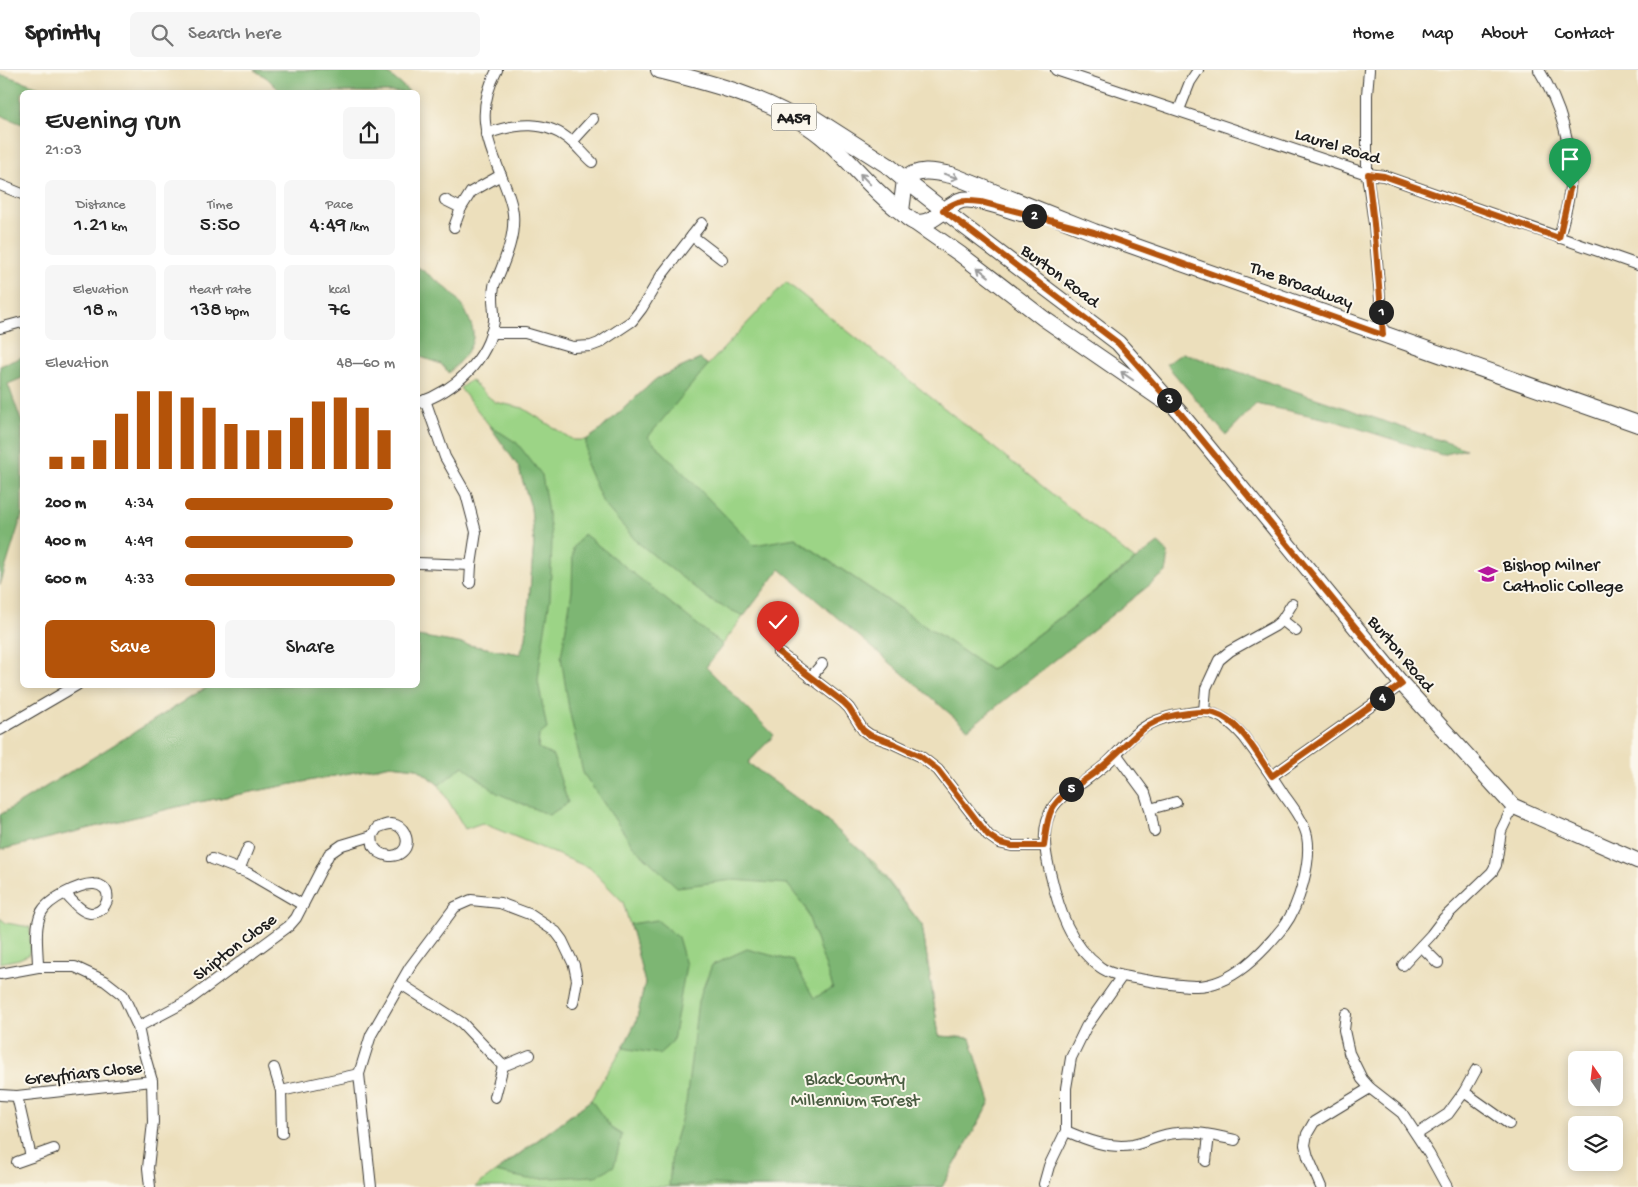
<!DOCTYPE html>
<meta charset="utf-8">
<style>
body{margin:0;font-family:"Gochi Hand",sans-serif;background:#f6f6f6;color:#222;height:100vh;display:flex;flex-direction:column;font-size:19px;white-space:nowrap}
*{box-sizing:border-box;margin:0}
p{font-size:16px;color:#767676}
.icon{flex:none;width:28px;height:28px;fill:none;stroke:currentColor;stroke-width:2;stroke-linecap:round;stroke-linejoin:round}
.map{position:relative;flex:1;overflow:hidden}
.drawer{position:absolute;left:20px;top:20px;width:400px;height:598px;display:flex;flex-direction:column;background:#fff;border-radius:8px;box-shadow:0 2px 12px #0003}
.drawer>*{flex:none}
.needle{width:32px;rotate:346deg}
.controls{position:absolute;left:1568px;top:981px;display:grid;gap:10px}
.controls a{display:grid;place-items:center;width:55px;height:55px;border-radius:8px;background:#fff;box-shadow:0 2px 12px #0003;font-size:25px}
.pin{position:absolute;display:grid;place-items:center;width:42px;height:42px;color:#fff;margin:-51px -21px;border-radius:50% 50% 50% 0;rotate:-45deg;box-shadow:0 0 5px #0007}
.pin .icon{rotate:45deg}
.km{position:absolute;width:25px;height:25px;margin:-12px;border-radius:50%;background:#222;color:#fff;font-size:14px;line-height:25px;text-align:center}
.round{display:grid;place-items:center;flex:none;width:52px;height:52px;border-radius:8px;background:#f6f6f6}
.head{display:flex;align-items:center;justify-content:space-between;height:85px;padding:0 25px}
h1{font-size:28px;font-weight:600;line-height:38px}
.metrics{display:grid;grid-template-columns:repeat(3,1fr);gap:8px;height:85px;padding:5px 25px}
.metrics div{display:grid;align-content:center;border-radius:8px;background:#f6f6f6;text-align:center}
.metrics b{font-size:21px;font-weight:600}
.metrics small{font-size:14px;font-weight:400}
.metrics p{font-size:14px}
.chart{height:140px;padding:10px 25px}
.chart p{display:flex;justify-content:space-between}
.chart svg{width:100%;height:90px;margin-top:5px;stroke:#b45309;stroke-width:6}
.action{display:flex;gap:10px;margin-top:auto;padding:10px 25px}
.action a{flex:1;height:58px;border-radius:8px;background:#b45309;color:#fff;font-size:20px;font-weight:600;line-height:58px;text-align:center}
.action a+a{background:#f6f6f6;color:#222}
ul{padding:0 25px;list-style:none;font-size:16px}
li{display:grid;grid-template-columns:80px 60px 1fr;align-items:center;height:38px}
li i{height:12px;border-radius:6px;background:#b45309}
header{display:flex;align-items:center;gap:30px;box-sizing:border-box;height:70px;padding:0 25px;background:#fff;border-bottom:1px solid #e0e0e0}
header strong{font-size:24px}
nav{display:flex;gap:28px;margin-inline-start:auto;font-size:18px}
.search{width:350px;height:45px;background:#f6f6f6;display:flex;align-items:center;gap:12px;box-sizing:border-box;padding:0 18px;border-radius:8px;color:#767676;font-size:19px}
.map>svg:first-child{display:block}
</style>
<header>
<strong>Sprintly</strong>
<div class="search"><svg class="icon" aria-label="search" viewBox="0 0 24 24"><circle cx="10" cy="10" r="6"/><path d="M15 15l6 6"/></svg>Search here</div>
<nav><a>Home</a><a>Map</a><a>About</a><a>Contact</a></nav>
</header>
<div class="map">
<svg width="1638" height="1117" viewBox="0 0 1638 1117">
<rect width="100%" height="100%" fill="#fbf7ec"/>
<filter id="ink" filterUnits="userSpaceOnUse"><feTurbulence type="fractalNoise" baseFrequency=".02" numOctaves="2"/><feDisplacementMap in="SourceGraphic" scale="10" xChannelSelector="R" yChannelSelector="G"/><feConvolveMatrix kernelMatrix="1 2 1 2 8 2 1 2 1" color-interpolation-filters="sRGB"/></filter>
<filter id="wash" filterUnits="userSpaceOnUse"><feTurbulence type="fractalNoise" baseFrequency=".0096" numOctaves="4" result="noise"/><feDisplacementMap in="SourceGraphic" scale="20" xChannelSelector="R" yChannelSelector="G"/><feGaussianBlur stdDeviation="1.12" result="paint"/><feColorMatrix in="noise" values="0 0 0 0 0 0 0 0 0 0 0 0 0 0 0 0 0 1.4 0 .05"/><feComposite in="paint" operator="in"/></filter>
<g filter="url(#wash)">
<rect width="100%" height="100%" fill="#ecdfbc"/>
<g fill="#9cd486" stroke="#5c7851">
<polygon points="786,212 1135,490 991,600 795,468 779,498 706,597 774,665 748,693 821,746 874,792 922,855 939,966 970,968 990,1032 942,1117 475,1117 591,1030 606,1004 623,978 636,952 645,913 636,876 623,832 590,798 482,753 465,759 439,715 417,698 391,695 189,734 0,780 0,745 211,615 418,615 418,568 433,569 520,584 526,569 534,472 531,437 518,396 496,364 460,318 471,310 484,323 495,332 523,338 573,370 586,370 598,362 656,309 700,289 708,295"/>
<polygon points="0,848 6,853 30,857 30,880 28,885 19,889 0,893"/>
</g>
<g fill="#7db673" stroke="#4c6948">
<polygon points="254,0 384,0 410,22 281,22 267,8"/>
<polygon points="0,5 7,6 54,22 22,22 22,54 0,45"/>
<path d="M418,197C438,212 460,224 469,249C473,258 475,266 471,275C466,286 456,295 449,303L441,294L418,286Z"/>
<polygon points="1183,283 1466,379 1442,385 1332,350 1256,334 1226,365 1166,294"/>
<polygon points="22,287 22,308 8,314 22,353 22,445 0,515 0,296"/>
<path d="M700,289L708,295L648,367L754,475L795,468L991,600L1158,473C1170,482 1169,488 1166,502L968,659L780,499L744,546L713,532L637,472L603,433L586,394V370L598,362L656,309Z"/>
<polygon points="489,355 517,373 542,405 552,469 550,528 541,584 538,611 547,659 539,665 538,678 553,686 568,733 549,745 497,723 463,696 439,715 417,698 391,695 189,734 0,780 0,745 211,615 418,615 418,566 520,584 526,569 534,472 531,437 518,396"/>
<polygon points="584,464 723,575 706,597 774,665 748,693 821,746 867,786 922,855 939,966 970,968 990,1032 942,1117 747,1117 715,1114 669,1116 672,1080 686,1033 698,931 712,895 747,879 793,891 814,928 833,918 805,837 787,814 733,810 677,817 633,776 583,703 569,639 561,587 572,521 573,478"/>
<polygon points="657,850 678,867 686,895 673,971 659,984 623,978 636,952 645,913 630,854"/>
<polygon points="591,1030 611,1058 622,1065 614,1096 596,1106 528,1109 496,1102"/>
</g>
</g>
<g filter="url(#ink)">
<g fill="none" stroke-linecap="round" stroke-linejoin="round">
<defs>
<g id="minor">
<polyline points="1056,0 1367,104 1384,106 1638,195"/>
<polyline points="1369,0 1367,25 1367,104 1374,154 1383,265"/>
<path d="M1539,0C1560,34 1574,78 1570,118C1568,135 1563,151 1559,168"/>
<polyline points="1179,40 1190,12 1198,0"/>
<path d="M486,64C517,53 546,49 572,72C579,78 585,86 592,92"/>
<polyline points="572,72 593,49"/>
<polyline points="0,115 22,124"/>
<polyline points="445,130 461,138"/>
<polyline points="454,157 461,138 471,122 501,105"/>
<polyline points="692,166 722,189"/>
<polyline points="0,258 22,252"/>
<polyline points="491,263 525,263 573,277 591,276 599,273 632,251 642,238 661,206 702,153"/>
<polyline points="425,330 445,387 466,424 476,462 471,495 470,513"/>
<path d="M418,333C454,321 488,291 494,251C495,240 491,228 494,217C494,213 497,210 498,207C506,187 515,166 513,144C512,132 507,120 502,108C486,67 475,42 497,0"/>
<polyline points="418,493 471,495"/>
<polyline points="1282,550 1296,561"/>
<polyline points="778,582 843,632 849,638 863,660 870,665 890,672 920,686 938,700 988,765 999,773 1012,776 1044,776"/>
<polyline points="810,608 822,594"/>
<path d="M1204,641C1222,645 1232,653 1244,667C1258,686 1271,705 1284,725C1293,737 1304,752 1307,766C1310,782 1307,798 1303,813C1299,828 1294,843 1284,856C1263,882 1232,916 1196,916C1179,916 1162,913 1145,910C1131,907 1112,906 1100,897C1070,875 1059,840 1051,806C1045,784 1040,757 1053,737C1062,724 1074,719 1086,710C1092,705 1099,700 1105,695C1116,686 1124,674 1135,664C1154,647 1179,644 1204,641Z"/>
<polyline points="1204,641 1206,618 1219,590 1230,581 1275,556 1282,550 1292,534"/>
<polyline points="0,660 77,615"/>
<polyline points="1117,685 1145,723 1150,739 1154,761"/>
<polyline points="1272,706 1402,614"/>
<polyline points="1150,739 1176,732"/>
<polyline points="212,789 248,803 303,835"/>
<polyline points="239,800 248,778"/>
<polyline points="1421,876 1438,893"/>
<polyline points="1403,895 1431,865 1444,848 1492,802 1496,795 1501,761 1513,736"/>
<path d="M38,897C38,880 34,859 41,843C47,830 80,813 94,814C98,814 102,816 105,819C112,829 103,844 90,843C80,842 72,830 65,824"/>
<polyline points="0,904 38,897 75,897 105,911 123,925 138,957 142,976 152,1011 153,1052 148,1098 150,1117"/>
<polyline points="401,914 462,953 503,996 495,1027"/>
<polyline points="1346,944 1344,960 1349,983 1362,1009 1370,1018 1402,1043 1429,1084 1447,1117"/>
<path d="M138,957L189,930L289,856L296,848L329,784L342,775L372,766L377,758C382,756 390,752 396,755C406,759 411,774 402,782C394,789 380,786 374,777C372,774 373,770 372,766"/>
<polyline points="503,996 530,985"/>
<polyline points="274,998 281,1021 282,1063"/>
<polyline points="281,1021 359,1004"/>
<polyline points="1464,1022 1509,1054"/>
<polyline points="0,1025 17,1026 152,1011"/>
<polyline points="17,1026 31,1087"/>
<path d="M1066,1061C1087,1070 1109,1079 1133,1075C1148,1072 1162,1063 1177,1063C1196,1061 1216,1066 1235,1070"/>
<polyline points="1417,1064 1448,1044 1464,1022 1476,1000"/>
<polyline points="1206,1091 1209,1065"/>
<polyline points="17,1092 54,1079"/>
<polyline points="1044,1114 1049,1096 1066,1061 1066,1018 1071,988 1086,957 1122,906"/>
<polyline points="371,1117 359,1004 371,965 410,897 455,837 471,830 500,833 529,844 556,862 562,870 574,895 577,910 573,933"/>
<polyline points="1321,1117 1308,1087 1305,1075 1307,1064 1314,1052 1370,1018"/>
</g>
<g id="secondary">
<polyline points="905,110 965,157 1118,273 1181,344 1402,614 1513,736 1638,791"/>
<polyline points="914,152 960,184 1043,248 1162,330"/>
</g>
<g id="primary">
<path d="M659,0C710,13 763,26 808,56C843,79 866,116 900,141C904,144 910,151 915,152C933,157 946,134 962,130C977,127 1006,139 1021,143"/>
<polyline points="812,47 887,95 905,110"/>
<path d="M901,141L905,110C918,97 936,102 951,105L1094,162L1638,354"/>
</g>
</defs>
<use href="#minor" stroke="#3b3934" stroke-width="12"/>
<use href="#secondary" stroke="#3b3934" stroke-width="17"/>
<use href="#primary" stroke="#3b3934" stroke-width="18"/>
<use href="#minor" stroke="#fff" stroke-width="10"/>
<use href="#secondary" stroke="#fff" stroke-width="15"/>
<use href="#primary" stroke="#fff" stroke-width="16"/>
</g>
<defs><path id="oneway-shaft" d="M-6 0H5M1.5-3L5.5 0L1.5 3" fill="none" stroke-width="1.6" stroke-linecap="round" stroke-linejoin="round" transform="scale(1.25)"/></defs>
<g stroke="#999">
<use href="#oneway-shaft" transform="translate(951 106) rotate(18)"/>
<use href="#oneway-shaft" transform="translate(865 109) rotate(-134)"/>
<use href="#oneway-shaft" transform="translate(983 202) rotate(-142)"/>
<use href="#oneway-shaft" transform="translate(1127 306) rotate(-145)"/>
</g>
</g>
<g fill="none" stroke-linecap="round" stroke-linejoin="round" filter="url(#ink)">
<defs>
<path id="route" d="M778,582L843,632L849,638L863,660L870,665L890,672L920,686L938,700L988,765L1000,773L1012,776H1044C1046,763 1046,750 1052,739C1062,721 1083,713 1098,700C1133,673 1139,648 1188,643C1197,642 1205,641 1214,643C1241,651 1257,685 1272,706L1402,614L1181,344L1118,273L943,140C958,130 963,130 981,132L1094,162L1383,265L1374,154L1368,104L1384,106L1559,168L1570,119"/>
</defs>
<use href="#route" stroke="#fff" stroke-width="10"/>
<use href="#route" stroke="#b45309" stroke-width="6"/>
</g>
<defs>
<symbol id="school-bare" viewBox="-9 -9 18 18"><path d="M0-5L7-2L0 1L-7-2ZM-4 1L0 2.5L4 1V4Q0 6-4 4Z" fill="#b5179e" stroke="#fbf7ec" stroke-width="2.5" paint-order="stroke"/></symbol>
</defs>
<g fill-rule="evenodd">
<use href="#school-bare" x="1474" y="490" width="28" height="28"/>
</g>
<g text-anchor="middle" stroke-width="4" stroke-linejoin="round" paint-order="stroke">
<rect fill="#fbf7ec" stroke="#5f5e5a" stroke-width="1" x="771.5" y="33.5" width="45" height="27" rx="4"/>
<g font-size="16" font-weight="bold" fill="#1c1c1c">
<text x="794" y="53">A459</text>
</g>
<g font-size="18" fill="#1c1c1c" stroke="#fbf7ec">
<text transform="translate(1338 75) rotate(17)" y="6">Laurel Road</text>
<text transform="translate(1061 205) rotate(37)" y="6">Burton Road</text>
<text transform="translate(1302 214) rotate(20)" y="6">The Broadway</text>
<text transform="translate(1402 583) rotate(50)" y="6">Burton Road</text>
<text transform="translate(234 876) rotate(-37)" y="6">Shipton Close</text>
<text transform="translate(83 1002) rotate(-6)" y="6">Greyfriars Close</text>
</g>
<g font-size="18" fill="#1c1c1c" stroke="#fbf7ec" text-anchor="start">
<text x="1503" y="500">Bishop Milner<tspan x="1503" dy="21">Catholic College</tspan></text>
</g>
<g font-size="18" fill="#495c41" stroke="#fbf7ec">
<text x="855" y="1014">Black Country<tspan x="855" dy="21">Millennium Forest</tspan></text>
</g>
</g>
</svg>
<div class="controls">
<a><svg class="needle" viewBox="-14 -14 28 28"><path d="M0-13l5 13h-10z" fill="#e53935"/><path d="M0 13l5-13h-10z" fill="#767676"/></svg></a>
<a><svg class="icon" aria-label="layers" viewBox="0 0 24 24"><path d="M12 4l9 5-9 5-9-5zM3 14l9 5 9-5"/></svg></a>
</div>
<div class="pin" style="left:1570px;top:119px;background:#1e9e55"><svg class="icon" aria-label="arrive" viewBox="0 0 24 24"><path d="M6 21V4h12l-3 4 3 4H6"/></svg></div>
<div class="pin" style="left:778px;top:582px;background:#d93025"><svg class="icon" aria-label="check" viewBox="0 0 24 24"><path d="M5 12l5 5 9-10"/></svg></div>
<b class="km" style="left:1381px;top:242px">1</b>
<b class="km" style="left:1034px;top:146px">2</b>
<b class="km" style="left:1169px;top:330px">3</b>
<b class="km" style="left:1382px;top:628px">4</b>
<b class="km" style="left:1071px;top:719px">5</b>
<section class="drawer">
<div class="head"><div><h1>Evening run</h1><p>21:03</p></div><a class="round"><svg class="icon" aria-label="share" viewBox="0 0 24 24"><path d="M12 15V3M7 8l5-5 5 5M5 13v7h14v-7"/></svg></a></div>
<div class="metrics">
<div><p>Distance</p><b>1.21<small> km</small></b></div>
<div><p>Time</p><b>5:50</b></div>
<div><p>Pace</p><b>4:49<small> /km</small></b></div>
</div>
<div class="metrics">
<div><p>Elevation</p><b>18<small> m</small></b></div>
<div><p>Heart rate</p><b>138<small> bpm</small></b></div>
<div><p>kcal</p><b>76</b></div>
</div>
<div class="chart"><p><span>Elevation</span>48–60 m</p>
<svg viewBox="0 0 160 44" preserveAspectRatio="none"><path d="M5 44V38M15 44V38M25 44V30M35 44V17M45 44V6M55 44V6M65 44V9M75 44V14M85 44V22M95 44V25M105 44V25M115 44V19M125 44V11M135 44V9M145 44V14M155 44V25"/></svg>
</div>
<ul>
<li><b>200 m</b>4:34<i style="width:99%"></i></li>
<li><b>400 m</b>4:49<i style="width:80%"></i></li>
<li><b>600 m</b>4:33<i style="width:100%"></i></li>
</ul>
<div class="action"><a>Save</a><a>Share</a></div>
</section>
</div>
